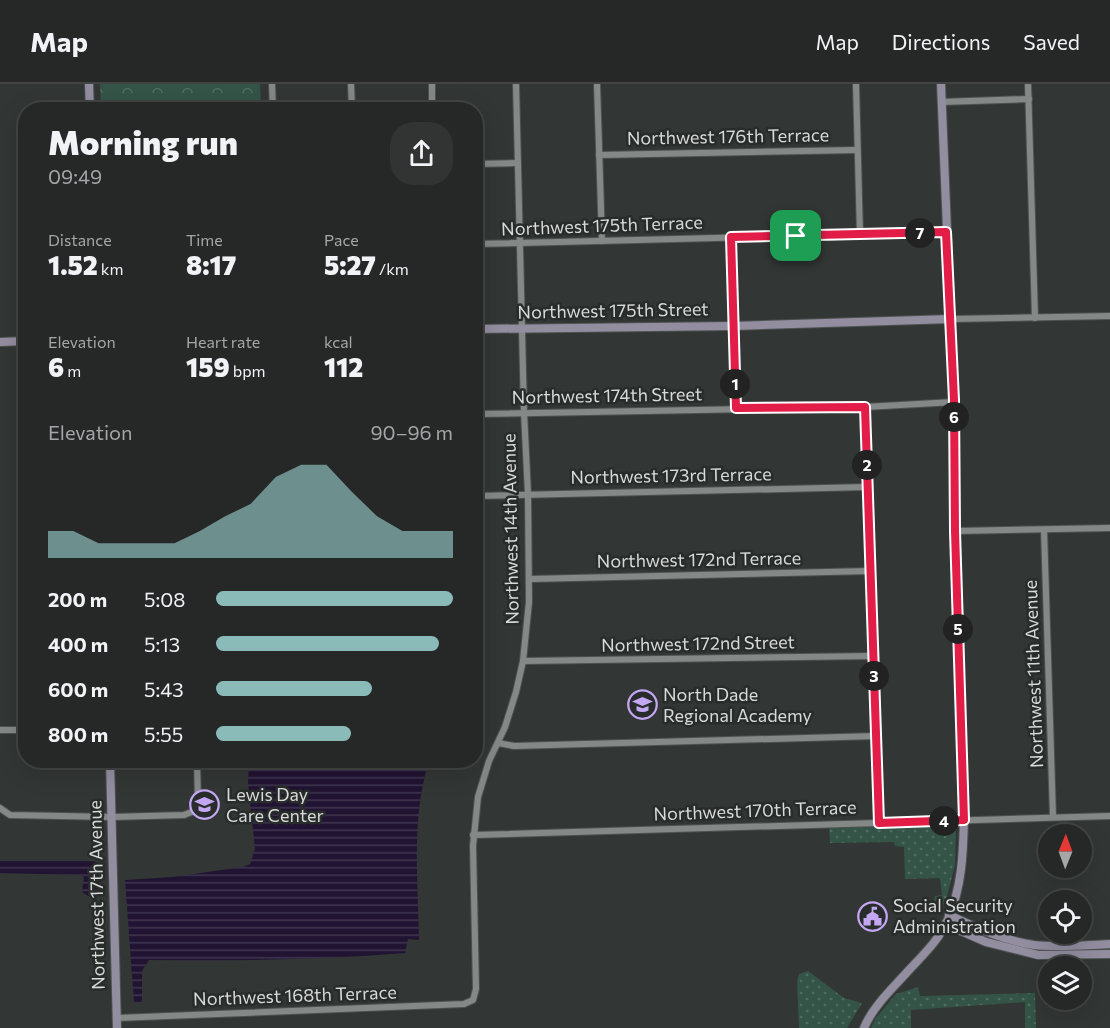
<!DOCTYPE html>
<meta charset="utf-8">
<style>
body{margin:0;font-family:Commissioner,sans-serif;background:#323433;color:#f1f3f6;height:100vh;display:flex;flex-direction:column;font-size:22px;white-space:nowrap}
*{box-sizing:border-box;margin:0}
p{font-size:20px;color:#a4a6a7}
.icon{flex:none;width:33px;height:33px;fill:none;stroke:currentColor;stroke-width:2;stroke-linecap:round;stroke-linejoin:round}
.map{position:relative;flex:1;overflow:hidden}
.drawer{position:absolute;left:18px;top:18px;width:465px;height:666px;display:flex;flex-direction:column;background:#262827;border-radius:24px;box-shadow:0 6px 24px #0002,0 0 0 2px #424444}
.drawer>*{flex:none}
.needle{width:39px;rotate:1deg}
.fabs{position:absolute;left:1038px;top:740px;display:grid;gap:12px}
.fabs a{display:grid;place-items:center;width:54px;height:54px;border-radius:50%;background:#262827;box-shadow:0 6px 24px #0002,0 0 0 2px #424444;font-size:30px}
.pin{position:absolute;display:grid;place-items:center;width:51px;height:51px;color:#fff;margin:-26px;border-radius:12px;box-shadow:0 3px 9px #0006}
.km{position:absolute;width:30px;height:30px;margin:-15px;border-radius:50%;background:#222;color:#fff;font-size:16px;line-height:30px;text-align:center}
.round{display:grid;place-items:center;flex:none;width:63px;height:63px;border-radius:24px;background:#323433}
.headline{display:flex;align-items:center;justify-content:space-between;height:102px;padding:0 30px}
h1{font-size:33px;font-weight:800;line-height:45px}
.metrics{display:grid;grid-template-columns:repeat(3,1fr);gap:9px;height:102px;padding:6px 30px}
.metrics div{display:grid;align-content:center}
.metrics b{font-size:26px;font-weight:800}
.metrics small{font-size:16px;font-weight:400}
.metrics p{font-size:16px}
.chart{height:168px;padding:12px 30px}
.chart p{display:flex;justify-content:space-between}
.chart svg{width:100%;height:108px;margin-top:6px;fill:#8bbbb9;opacity:.7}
ul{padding:0 30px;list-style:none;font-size:20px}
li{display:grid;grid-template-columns:96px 72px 1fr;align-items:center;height:45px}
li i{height:15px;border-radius:8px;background:#8bbbb9}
header{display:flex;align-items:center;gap:36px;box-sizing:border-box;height:84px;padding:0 30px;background:#262827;border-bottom:2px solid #424444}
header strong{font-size:28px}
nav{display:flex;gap:33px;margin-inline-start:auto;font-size:21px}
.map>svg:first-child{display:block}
</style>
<header>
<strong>Map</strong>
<nav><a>Map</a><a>Directions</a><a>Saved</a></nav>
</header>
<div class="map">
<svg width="1110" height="944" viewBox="0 0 1110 944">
<defs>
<pattern id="grass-dots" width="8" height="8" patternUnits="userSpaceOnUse" patternTransform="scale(1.5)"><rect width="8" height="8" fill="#345448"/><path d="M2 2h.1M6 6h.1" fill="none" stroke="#516c62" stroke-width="1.8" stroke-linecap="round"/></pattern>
<pattern id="park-crowns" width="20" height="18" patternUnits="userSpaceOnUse" patternTransform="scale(1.5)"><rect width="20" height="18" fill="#345448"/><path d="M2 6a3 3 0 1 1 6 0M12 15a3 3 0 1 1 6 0" fill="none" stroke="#516c62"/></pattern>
<pattern id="water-rules" width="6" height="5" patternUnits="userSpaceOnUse" patternTransform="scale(1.5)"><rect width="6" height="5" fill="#211433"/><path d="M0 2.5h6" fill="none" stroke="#403650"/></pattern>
</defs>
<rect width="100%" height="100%" fill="#323634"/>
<g fill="url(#grass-dots)">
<polygon points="947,739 956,744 955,781 945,820 938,822 934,818 935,812 942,811 940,794 905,795 904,763 895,762 894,758 830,759 829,742"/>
<polygon points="808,887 844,914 862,919 847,944 799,944 797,897 799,890"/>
<polygon points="918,903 920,912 1035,909 1036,944 1025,944 1025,918 911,926 911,944 871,944 875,935 896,910"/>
</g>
<polygon fill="url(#park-crowns)" points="100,0 260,0 261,25 101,25"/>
<g fill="url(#water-rules)">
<path d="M249,677H429C411,734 418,796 419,856L408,855L405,869C320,876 234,877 149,876L142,887V915L141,919H134L125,796L172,793L243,783L250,780L255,765L248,699Z"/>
<path d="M0,777H94L99,779C99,790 104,803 99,812H88L82,808L84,793L80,791L0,789Z"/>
</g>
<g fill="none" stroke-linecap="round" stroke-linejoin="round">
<defs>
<g id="street">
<polyline points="272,0 273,26"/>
<polyline points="351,0 352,26"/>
<polyline points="432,0 432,26"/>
<polyline points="597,0 602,157"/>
<polyline points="856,0 860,151"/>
<polyline points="1028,0 1035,234"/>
<polyline points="941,18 1029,15"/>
<polyline points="599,71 857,66"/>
<polyline points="476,80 518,79"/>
<polyline points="731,153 736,324"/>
<polyline points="476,160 946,148"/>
<polyline points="951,235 1110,232"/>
<polyline points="865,323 879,739"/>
<polyline points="476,330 865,323 954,318"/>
<polyline points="476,412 867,403"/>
<polyline points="1044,446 1053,733"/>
<polyline points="955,447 1110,444"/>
<polyline points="530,495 870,487"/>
<polyline points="523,577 873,572"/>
<polyline points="0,646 26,646"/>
<polyline points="498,659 514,662 876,652"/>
<polyline points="0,724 10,731 112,733 184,731 194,727 198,719 197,676"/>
<polyline points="473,751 1110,732"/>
<polyline points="117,934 464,920 473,916 476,905 473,762 478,713 489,677 505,643 516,608 523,577 529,518 528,410 524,328 516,0"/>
</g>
<g id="secondary">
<polyline points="89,0 90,26"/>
<polyline points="476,245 733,242 951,235"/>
<polyline points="0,258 26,257"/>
<polyline points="110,676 117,944"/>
<path d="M949,831C977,844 1004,857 1034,861C1059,864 1085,861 1110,860"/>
<polyline points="945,840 986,858 1038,871 1110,870"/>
<path d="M864,944C873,922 893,904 909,886C923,871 940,855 948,835C962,803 963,770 964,736L955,447L954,316L941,0"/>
</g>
</defs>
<use href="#street" stroke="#4e5251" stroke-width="8"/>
<use href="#secondary" stroke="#4e5251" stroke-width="10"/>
<use href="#street" stroke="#848987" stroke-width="6"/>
<use href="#secondary" stroke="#928ea0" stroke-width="8"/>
</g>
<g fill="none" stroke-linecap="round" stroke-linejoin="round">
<defs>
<polygon id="route" points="946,148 954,316 955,447 964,736 879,739 865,323 736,324 731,153"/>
</defs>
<use href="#route" stroke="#fff" stroke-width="12"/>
<use href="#route" stroke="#e11d48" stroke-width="8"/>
</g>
<defs>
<symbol id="school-ring" viewBox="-11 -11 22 22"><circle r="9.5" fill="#282c2a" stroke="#c3a7f2" stroke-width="1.5"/><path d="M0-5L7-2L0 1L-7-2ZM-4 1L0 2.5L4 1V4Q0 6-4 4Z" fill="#c3a7f2"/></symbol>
<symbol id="civic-ring" viewBox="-11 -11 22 22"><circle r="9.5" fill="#282c2a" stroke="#c3a7f2" stroke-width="1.5"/><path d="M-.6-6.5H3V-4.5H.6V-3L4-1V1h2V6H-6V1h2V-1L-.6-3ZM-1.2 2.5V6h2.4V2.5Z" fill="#c3a7f2"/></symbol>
</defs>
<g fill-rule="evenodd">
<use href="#school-ring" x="626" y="604" width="33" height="33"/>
<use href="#school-ring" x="188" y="704" width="33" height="33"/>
<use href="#civic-ring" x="856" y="816" width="33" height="33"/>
</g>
<g text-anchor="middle" stroke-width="5" stroke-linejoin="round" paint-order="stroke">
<g font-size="18" fill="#d8dad9" stroke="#282c2a">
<text transform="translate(728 53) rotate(-1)" y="6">Northwest 176th Terrace</text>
<text transform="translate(602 142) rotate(-2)" y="6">Northwest 175th Terrace</text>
<text transform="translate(613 227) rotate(-1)" y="6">Northwest 175th Street</text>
<text transform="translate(607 312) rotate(-1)" y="6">Northwest 174th Street</text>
<text transform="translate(671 392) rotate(-1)" y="6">Northwest 173rd Terrace</text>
<text transform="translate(511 445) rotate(-91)" y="6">Northwest 14th Avenue</text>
<text transform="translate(699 476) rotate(-1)" y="6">Northwest 172nd Terrace</text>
<text transform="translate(698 560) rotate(-1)" y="6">Northwest 172nd Street</text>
<text transform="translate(1034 590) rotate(-92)" y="6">Northwest 11th Avenue</text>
<text transform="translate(755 727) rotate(-2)" y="6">Northwest 170th Terrace</text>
<text transform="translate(97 811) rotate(-91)" y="6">Northwest 17th Avenue</text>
<text transform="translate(295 912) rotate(-2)" y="6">Northwest 168th Terrace</text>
</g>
<g font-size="18" fill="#d8dad9" stroke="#282c2a" text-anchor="start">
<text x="663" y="617">North Dade<tspan x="663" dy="21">Regional Academy</tspan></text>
<text x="226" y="717">Lewis Day<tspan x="226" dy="21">Care Center</tspan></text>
<text x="893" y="828">Social Security<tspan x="893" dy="21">Administration</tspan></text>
</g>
</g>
</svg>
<div class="fabs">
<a><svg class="needle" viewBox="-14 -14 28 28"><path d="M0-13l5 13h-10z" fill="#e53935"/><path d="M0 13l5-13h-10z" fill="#a4a6a7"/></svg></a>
<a><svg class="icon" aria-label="locate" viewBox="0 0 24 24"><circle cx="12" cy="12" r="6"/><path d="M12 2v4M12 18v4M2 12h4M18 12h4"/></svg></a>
<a><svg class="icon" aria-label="layers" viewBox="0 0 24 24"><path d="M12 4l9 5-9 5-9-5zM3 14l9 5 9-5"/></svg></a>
</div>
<div class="pin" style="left:796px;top:152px;background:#1e9e55"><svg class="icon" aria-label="arrive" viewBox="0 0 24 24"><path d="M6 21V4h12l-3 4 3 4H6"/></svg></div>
<b class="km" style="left:735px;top:300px">1</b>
<b class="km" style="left:867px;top:381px">2</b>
<b class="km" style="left:874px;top:592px">3</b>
<b class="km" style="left:944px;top:737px">4</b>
<b class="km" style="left:958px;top:545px">5</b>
<b class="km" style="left:954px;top:333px">6</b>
<b class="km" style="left:920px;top:149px">7</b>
<section class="drawer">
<div class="headline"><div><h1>Morning run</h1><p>09:49</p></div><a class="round"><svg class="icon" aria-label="share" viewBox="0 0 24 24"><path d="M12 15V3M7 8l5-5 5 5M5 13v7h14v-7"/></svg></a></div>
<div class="metrics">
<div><p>Distance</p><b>1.52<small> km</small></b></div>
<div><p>Time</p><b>8:17</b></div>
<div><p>Pace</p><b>5:27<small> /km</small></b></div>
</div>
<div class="metrics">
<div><p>Elevation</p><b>6<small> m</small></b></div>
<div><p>Heart rate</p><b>159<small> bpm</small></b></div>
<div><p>kcal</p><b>112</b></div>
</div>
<div class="chart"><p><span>Elevation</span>90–96 m</p>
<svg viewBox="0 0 160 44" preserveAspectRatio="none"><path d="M0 44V33L10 33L20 38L30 38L40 38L50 38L60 33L70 27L80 22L90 11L100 6L110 6L120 17L130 27L140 33L150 33L160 33V44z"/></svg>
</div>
<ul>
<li><b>200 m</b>5:08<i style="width:100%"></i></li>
<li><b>400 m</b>5:13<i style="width:94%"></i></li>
<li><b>600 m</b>5:43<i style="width:66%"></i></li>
<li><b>800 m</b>5:55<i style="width:57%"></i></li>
</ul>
</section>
</div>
